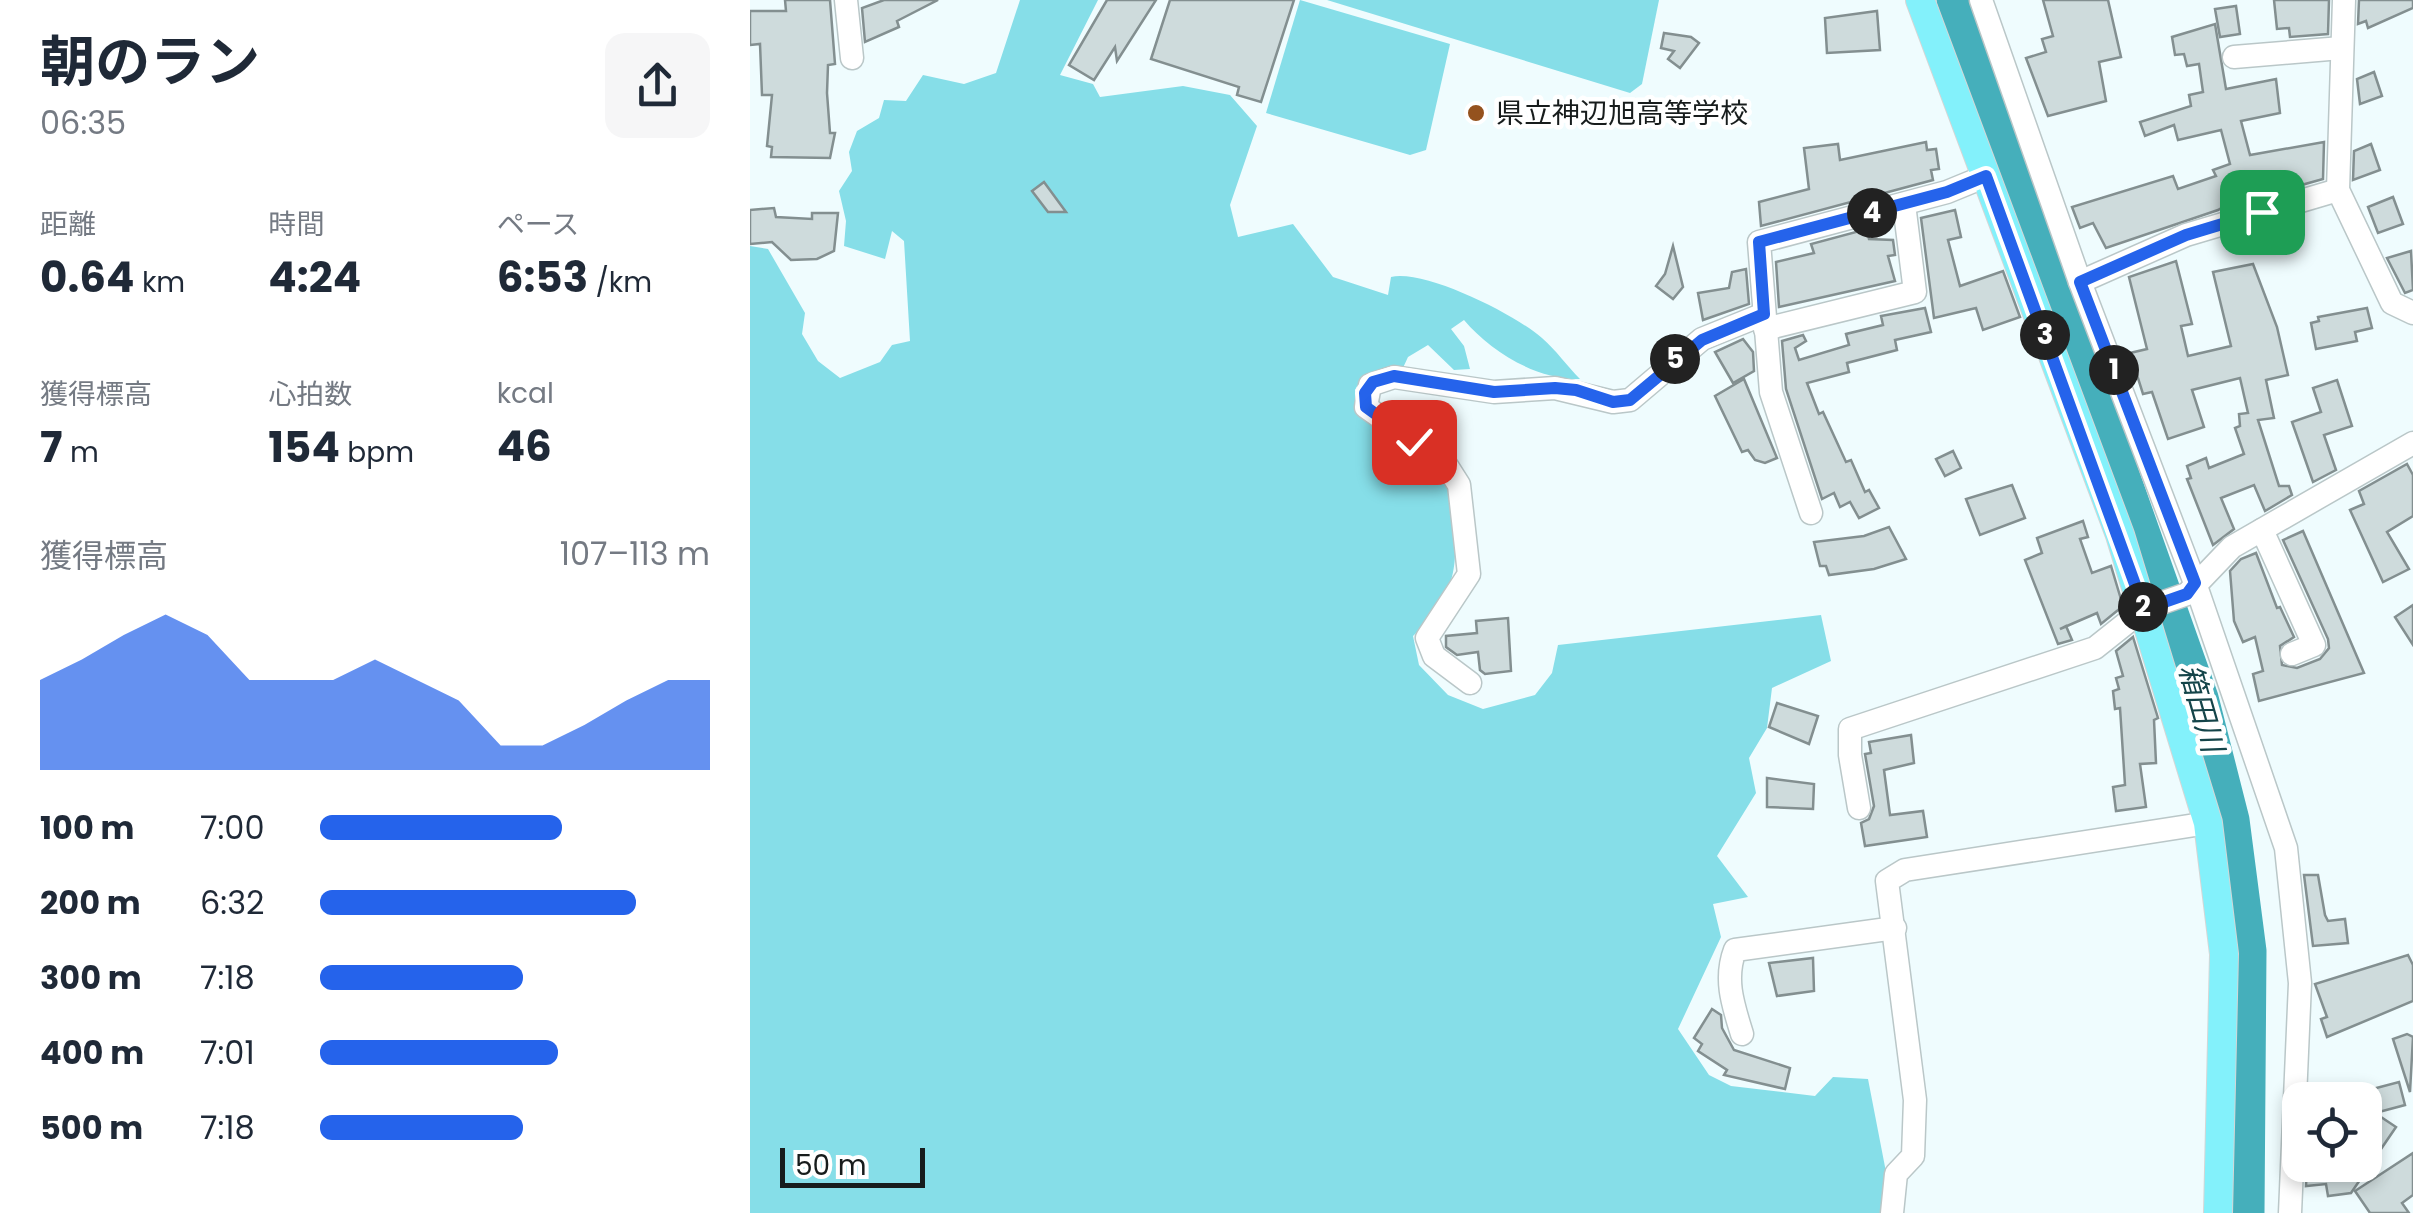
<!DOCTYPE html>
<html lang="ja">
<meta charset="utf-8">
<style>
body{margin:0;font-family:Poppins,"Noto Sans JP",sans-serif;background:#f6f6f7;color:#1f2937;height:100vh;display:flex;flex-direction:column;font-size:38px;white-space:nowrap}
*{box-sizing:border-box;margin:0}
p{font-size:32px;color:#747a83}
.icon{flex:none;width:55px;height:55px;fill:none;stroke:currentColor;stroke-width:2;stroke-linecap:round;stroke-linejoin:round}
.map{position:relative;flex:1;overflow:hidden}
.side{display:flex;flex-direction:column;background:#fff;width:750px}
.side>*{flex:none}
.controls{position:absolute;left:1532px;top:1082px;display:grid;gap:20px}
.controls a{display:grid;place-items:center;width:100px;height:100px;border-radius:20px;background:#fff;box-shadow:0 5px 15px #0003;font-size:50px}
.scale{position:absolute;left:30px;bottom:25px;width:145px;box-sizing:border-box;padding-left:10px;border:5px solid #171c1c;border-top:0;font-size:28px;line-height:35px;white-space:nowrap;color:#171c1c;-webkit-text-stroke:8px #fff;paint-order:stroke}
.pin{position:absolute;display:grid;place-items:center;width:85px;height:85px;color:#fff;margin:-42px;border-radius:20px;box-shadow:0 5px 15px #0006}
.km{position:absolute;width:50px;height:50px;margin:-25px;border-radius:50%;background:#222;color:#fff;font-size:28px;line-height:50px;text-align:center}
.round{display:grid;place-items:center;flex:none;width:105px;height:105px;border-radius:20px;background:#f6f6f7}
.summary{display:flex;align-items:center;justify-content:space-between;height:170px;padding:0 40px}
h1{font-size:55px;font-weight:700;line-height:75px}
.metrics{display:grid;grid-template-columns:repeat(3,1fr);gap:15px;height:170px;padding:10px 40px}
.metrics div{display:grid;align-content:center}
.metrics b{font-size:42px;font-weight:700}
.metrics small{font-size:28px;font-weight:400}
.metrics p{font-size:28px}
.chart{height:280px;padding:20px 40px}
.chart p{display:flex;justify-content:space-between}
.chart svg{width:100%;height:180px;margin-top:10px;fill:#2563eb;opacity:.7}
ul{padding:0 40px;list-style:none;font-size:32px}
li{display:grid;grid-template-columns:160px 120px 1fr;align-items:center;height:75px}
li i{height:25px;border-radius:12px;background:#2563eb}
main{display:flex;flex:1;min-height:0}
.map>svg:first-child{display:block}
</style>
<main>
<section class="side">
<div class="summary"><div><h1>朝のラン</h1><p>06:35</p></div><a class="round"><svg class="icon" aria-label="share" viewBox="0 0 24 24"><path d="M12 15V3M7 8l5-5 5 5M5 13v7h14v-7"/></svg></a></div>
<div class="metrics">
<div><p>距離</p><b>0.64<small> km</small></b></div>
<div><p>時間</p><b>4:24</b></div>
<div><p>ペース</p><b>6:53<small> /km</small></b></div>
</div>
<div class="metrics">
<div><p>獲得標高</p><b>7<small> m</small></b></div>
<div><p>心拍数</p><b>154<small> bpm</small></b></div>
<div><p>kcal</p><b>46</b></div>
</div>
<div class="chart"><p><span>獲得標高</span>107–113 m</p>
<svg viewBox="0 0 160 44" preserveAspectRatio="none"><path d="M0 44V22L10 17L20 11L30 6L40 11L50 22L60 22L70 22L80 17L90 22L100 27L110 38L120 38L130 33L140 27L150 22L160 22V44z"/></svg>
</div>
<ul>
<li><b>100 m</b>7:00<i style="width:62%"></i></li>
<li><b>200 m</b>6:32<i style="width:81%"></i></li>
<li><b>300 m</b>7:18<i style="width:52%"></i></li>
<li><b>400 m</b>7:01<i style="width:61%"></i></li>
<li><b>500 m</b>7:18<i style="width:52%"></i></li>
</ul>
</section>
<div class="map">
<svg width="1663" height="1213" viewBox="0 0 1663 1213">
<rect width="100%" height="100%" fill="#effcfe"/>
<g fill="#86dee8">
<path d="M270,0H348L310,75L343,84L350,97L433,86L480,95L507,126L480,205L488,237L543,224L583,277L638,295L641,277C675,269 766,315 792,338C806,350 817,366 830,379C787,380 741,352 714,320L701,329L714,346L720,369L704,370L678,345L658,357L652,370L611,379L605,390L611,406L702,479C704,550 719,584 663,636L669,665L698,695L733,709L785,695L802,673L808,645L1071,615L1081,661L1022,688L1017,728L999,758L1006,793L967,856L998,897L963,904L971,937L928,1029L959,1075L981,1086L1065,1096L1083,1077L1118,1079L1136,1172L1133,1213H0V246L18,249L55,313L52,334L68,361L90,378L130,362L142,345L160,341L154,241L142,231L135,259L94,246L96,221L89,191L102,171L99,152L107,131L129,118L134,100L156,101L173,75L214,84L246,73Z"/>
<polygon points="550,0 700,44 676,150 660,155 516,113"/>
<polygon points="577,0 909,0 892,84 880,93"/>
</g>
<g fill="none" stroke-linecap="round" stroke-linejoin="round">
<polyline stroke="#45afbb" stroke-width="35" points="1204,0 1451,698 1482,820 1499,951 1497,1213"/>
</g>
<g fill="#cedbdc" stroke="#838f90" stroke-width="2.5">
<polygon points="35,0 80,0 85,64 78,65 77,93 80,133 85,133 80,158 21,157 22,147 17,146 22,95 12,95 10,44 0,45 0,11 36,11"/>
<polygon points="134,0 188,0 147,21 149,27 115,42 112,8"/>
<polygon points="357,0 406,0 367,61 365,47 344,80 319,65"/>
<polygon points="420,0 544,0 511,102 487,95 489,87 401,59"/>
<polygon points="1293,0 1358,0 1371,57 1349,62 1356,101 1298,116 1276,58 1296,52 1292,39 1303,36"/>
<polygon points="1524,0 1579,0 1578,34 1540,37 1539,28 1527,29"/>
<polygon points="1609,0 1663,0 1663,8 1618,28 1616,21 1608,24"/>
<polygon points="1486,6 1490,34 1470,37 1465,9"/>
<polygon points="1127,11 1130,50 1077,53 1075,18"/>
<polygon points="1465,24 1476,89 1526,79 1530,113 1491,121 1500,155 1574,142 1573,179 1509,197 1507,190 1478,198 1480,203 1468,210 1356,248 1343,223 1330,228 1322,207 1423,176 1428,189 1466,176 1463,170 1480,164 1471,130 1428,140 1424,125 1395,136 1390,122 1441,106 1439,95 1453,92 1449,64 1437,66 1434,54 1425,55 1422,37"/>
<polygon points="914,33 941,37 949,43 930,68 918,59 924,51 911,48"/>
<polygon points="1624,72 1632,96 1610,104 1607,79"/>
<polygon points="1176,142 1177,150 1186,149 1189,169 1181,170 1183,180 1011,226 1009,202 1059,189 1054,148 1088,144 1090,160"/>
<polygon points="1621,144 1630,170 1603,180 1604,151"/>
<polygon points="294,182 316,212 298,212 282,191"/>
<polygon points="1643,197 1653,224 1628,233 1618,207"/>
<polygon points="24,208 26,217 62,219 62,213 88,213 84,251 67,259 41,260 22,242 0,244 0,210"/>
<polygon points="1205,210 1211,237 1198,240 1210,286 1253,271 1270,317 1233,330 1226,308 1184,318 1171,218"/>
<polygon points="1117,229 1119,239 1143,240 1145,255 1138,256 1145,281 1029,307 1026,262 1064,253 1061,244"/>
<polygon points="923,246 933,287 923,299 906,286 915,274"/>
<polygon points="1661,251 1663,290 1655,293 1637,258"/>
<polygon points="1426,261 1442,324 1431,326 1438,356 1481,346 1463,272 1503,264 1527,327 1538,375 1516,380 1524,418 1508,420 1529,486 1539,486 1542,495 1515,511 1504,485 1471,498 1484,529 1463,545 1437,479 1441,478 1437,466 1456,458 1459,468 1494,454 1485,428 1490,426 1489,414 1498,413 1490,378 1442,390 1454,427 1418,439 1402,392 1393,394 1380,353 1397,349 1379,277"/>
<polygon points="996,269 999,304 953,320 948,293 979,288 982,272"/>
<polygon points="1175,308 1181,332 1145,340 1147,350 1097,363 1099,372 1057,383 1069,414 1073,412 1096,462 1101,460 1115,492 1119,490 1129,508 1109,518 1100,502 1090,507 1084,493 1072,499 1036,389 1032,341 1053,335 1056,341 1045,348 1049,360 1099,345 1096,334 1133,325 1131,316"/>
<polygon points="1617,308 1622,328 1605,332 1607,341 1566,349 1561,323 1569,321 1568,317"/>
<polygon points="993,339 1003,352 1004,371 983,383 965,352"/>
<polygon points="994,379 1027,458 1015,463 1005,460 998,450 992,452 965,396"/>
<polygon points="1587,380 1602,426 1574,435 1586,470 1563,482 1542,422 1571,412 1563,388"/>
<polygon points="1203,451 1211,468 1195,476 1186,459"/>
<polygon points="1657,464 1663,475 1663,516 1637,532 1659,569 1633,582 1600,510 1614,504 1609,491"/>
<polygon points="1262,485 1275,518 1230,535 1216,499"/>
<polygon points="1333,521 1338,537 1330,539 1342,573 1361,566 1373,606 1351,624 1347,613 1310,629 1316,626 1322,640 1308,644 1275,560 1292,553 1287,538"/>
<polygon points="1139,527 1156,559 1124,569 1079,575 1076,566 1070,566 1064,542 1114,536"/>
<polygon points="1553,531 1614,673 1509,701 1503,674 1513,671 1505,637 1493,642 1484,621 1480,571 1491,559 1506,553 1527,608 1530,607 1544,637 1530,646 1532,665 1547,668 1570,659 1579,648 1578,639 1533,540"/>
<polygon points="1663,605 1663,645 1645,617"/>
<polygon points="758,618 761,671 735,674 730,670 728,652 707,655 696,647 696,636 727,633 726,621"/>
<polygon points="1383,637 1408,718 1404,720 1406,763 1390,764 1396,807 1366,811 1363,787 1375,785 1370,708 1365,709 1363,691 1369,689 1366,678 1373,676 1366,651"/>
<polygon points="1027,703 1068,716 1059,744 1019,727"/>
<polygon points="1161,735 1164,763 1134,770 1140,815 1173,811 1177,837 1115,846 1111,823 1119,819 1124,806 1115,754 1121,753 1119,742"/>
<polygon points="1017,778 1064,784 1063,809 1017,807"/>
<polygon points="1554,875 1568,875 1575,915 1578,921 1595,919 1598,943 1563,946"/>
<polygon points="1658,955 1663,965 1663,1001 1577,1037 1571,1019 1577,1017 1565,984"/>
<polygon points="1063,958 1064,991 1027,996 1019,963"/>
<polygon points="962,1009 971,1015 972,1028 984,1050 1040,1068 1035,1089 974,1075 977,1070 948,1051 952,1044 944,1038"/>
<polygon points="1657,1034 1663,1037 1660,1092 1643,1039"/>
<polygon points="1649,1082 1655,1105 1625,1113 1646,1127 1601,1193 1578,1196 1576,1184 1556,1186 1557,1165 1615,1165 1615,1091"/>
<polygon points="1663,1153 1663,1195 1652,1203 1659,1213 1620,1213 1605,1191"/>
</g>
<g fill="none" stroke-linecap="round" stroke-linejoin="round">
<defs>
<g id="minor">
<polyline points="96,0 102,58"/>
<polyline points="1231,0 1330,282 1445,583 1536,848 1550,983 1540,1213"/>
<polyline points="1594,0 1588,190 1642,303 1663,313"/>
<polyline points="1484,57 1591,48"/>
<polyline points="1330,282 1436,235 1588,190"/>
<polyline points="1015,329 1165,292 1154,204"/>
<polyline points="1061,513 1021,392 1009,242 1197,192 1236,176"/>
<polyline points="1512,530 1564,645 1542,654"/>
<polyline points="720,683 684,656 677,638 719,574 709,485 695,463 616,407 620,385 644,377 744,392 805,388 863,402 880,400 952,339 1014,314"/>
<polyline points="1109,808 1100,755 1100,729 1345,648 1394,609 1437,594 1482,547 1663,443"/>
<path d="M992,1034C983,1005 974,979 985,950L1145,928"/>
<polyline points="1142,1213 1146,1174 1163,1156 1165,1100 1137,881 1155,870 1458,823"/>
</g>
<polyline id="major" points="1170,0 1370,535 1458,823 1474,954 1468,1213"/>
</defs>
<use href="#minor" stroke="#bac7c8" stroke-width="25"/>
<use href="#major" stroke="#d5d6d6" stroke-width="30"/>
<use href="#minor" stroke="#fff" stroke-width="22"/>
<use href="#major" stroke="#83f1fb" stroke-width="28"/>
</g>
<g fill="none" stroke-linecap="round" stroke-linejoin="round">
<defs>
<polyline id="route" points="664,442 616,407 615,393 623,382 644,376 744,392 805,388 826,390 863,402 880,400 952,340 1014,314 1009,242 1197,192 1236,176 1394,609 1437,594 1445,583 1330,282 1436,235 1512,212"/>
</defs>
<use href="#route" stroke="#fff" stroke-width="20"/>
<use href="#route" stroke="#2563eb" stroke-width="12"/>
</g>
<circle fill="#94521e" stroke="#fff" stroke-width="4" cx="726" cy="113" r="10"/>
<g text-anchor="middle" stroke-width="9" stroke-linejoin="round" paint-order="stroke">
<g font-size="28" fill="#171c1c" stroke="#fff" text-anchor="start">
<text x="746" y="123">県立神辺旭高等学校</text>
</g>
<g font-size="30" font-style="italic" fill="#144449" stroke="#fff">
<text transform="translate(1451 708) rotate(74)" y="10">箱田川</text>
</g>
</g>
</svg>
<div class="controls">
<a><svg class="icon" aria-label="locate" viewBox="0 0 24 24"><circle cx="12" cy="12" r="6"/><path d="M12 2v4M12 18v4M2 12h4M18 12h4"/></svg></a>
</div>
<div class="scale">50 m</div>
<div class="pin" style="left:1512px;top:212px;background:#1e9e55"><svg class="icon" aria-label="arrive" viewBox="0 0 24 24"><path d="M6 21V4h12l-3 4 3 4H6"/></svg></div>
<div class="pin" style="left:664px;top:442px;background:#d93025"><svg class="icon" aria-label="check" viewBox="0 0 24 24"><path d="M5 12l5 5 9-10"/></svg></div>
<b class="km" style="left:1364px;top:370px">1</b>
<b class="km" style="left:1393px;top:607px">2</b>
<b class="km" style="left:1295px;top:335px">3</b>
<b class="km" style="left:1122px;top:213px">4</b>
<b class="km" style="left:925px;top:359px">5</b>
</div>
</main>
